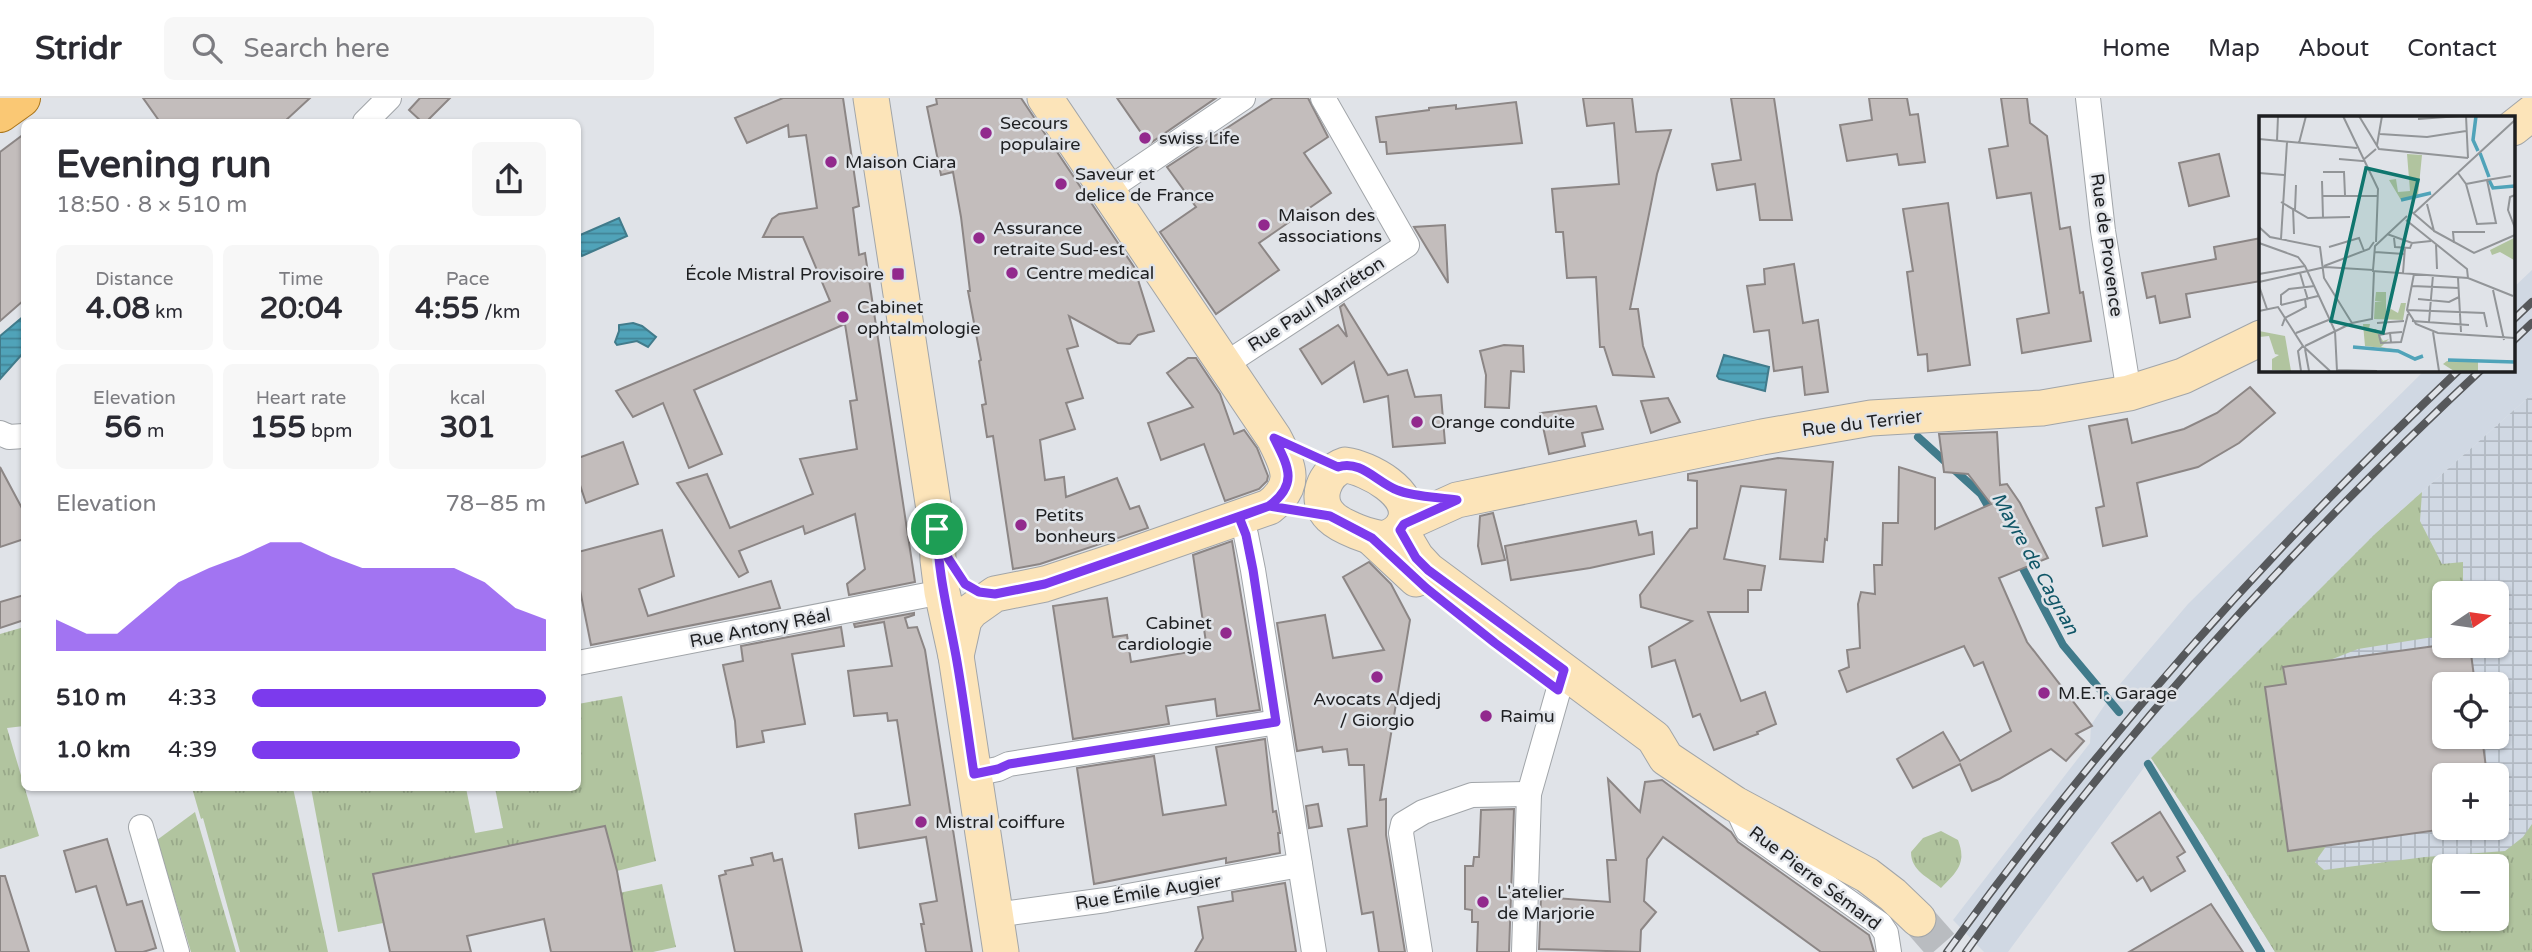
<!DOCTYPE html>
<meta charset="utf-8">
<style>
body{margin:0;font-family:"Varela Round",sans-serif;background:#f7f7f7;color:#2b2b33;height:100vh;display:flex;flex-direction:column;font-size:26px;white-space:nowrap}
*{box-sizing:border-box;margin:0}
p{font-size:23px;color:#7c7c81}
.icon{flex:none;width:38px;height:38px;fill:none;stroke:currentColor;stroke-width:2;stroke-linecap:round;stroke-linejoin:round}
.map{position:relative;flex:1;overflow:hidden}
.drawer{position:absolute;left:21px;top:21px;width:560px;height:672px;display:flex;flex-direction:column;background:#fff;border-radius:10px;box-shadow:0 2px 5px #0004}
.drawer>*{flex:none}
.needle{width:46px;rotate:77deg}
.tools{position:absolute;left:2432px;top:483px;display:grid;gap:14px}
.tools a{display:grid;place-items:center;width:77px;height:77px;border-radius:10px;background:#fff;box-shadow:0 2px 5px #0004;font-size:35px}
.pin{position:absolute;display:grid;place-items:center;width:60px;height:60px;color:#fff;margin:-30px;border:4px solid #fff;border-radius:50%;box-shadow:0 2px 7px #0007}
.round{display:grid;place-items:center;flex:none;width:74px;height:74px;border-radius:10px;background:#f7f7f7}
.summary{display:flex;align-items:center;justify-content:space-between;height:119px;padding:0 35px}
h1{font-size:38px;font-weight:700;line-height:52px}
.metrics{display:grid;grid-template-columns:repeat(3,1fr);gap:10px;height:119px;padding:7px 35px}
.metrics div{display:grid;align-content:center;border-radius:10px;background:#f7f7f7;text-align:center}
.metrics b{font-size:30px;font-weight:700}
.metrics small{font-size:19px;font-weight:400}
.metrics p{font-size:19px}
.chart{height:196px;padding:14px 35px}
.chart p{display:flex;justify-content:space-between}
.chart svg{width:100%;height:126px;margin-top:7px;fill:#7c3aed;opacity:.7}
ul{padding:0 35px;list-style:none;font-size:23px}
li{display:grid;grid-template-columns:112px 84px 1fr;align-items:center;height:52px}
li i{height:18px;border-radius:9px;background:#7c3aed}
header{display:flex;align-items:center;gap:42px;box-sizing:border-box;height:98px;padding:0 35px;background:#fff;border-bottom:2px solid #e1e1e2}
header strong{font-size:33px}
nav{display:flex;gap:38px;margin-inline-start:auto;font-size:24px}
.search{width:490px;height:63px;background:#f7f7f7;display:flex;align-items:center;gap:18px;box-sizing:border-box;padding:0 24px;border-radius:10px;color:#7c7c81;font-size:26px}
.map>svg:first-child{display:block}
</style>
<header>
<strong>Stridr</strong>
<div class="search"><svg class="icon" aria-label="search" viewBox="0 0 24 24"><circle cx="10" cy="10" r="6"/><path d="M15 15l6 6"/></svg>Search here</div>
<nav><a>Home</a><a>Map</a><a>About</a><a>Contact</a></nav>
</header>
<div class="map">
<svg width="2532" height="854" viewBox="0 0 2532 854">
<defs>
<pattern id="industrial-grid" width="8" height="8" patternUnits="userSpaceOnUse" patternTransform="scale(1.75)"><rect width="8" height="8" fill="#d0d8e3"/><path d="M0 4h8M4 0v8" fill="none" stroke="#b2b9c2"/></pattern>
<pattern id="grass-tufts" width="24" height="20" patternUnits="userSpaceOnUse" patternTransform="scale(1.75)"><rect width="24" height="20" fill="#b1c49f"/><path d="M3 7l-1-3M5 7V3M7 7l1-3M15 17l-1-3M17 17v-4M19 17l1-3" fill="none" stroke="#98a889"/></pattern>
<pattern id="water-rules" width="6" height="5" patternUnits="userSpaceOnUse" patternTransform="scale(1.75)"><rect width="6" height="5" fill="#50a3b9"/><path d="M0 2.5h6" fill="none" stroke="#428496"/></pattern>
</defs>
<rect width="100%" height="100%" fill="#e0e3e8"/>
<polygon fill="#d0d8e3" points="2532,172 2532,296 2376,435 2151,660 2008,854 1984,854 1953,822 2090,645 2091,627 2115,592 2188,506 2426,271 2513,271 2513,190"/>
<path fill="url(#industrial-grid)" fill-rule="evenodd" d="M2532,296V854H2275L2203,738L2151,660L2376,435ZM2445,495H2497V548H2445ZM2445,586H2497V639H2445ZM2445,677H2497V730H2445ZM2445,768H2497V821H2445Z"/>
<g fill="url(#grass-tufts)" fill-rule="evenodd">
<path d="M2422,394L2420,423L2442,466L2463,464V495H2445V526L2433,539L2358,551L2330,562L2283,569L2286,586L2265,589L2288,752L2327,747L2315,764L2324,772L2425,759L2505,753L2523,739L2532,726V854H2275L2203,738L2151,660L2376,435ZM2445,768H2497V821H2445Z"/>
<polygon points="24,529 24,628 7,630 39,738 0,751 0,536"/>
<polygon points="622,598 656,763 617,773 605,728 373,777 383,825 338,834 311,690 466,690 475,735 503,730 495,690 578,690 578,606"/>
<polygon points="192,690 293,690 328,854 240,854 203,720 201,721"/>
<polygon points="195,714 236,854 191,854 157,742"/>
<path d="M1941,733L1958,742C1967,765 1957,774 1941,790C1928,779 1911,773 1911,754L1923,740Z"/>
<polygon points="662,786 676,849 653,854 632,854 619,795"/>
</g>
<g fill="url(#water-rules)" stroke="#417b8b" stroke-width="2">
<polygon points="619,120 627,138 582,158 578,149 578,138"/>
<polygon points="24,218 24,254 0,281 0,238"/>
<polygon points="633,225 642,228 656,239 648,249 637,243 617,247 615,244 619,233 619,227"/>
<polygon points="1724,257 1769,269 1765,293 1719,281 1717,278"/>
</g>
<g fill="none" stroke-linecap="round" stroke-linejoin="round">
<g stroke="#417b8b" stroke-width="8">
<polyline points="1918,339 1981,396 1992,415"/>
<polyline points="2019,463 2063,547 2119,614"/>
<polyline points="2148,666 2261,854"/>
</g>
</g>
<g fill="#c3bdbc" stroke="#8c8685" stroke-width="2">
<polygon points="143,0 310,0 284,24 160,24"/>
<polygon points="420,0 450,0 426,24 422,24 409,12"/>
<polygon points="783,0 843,0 859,108 853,110 859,157 865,155 915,484 849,497 847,486 865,471 855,416 805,436 803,428 739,453 748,474 739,479 677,385 707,376 730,430 813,396 800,361 857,351 850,303 857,302 845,226 694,292 722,356 689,370 663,305 633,319 616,293 830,203 803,139 763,139 772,121 779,116 817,110 806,37 789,39 788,27 747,45 735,20"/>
<polygon points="936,0 1021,0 1134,169 1154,233 1138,237 1130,246 1118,245 1069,218 1078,248 1067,251 1083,300 1066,305 1075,331 1040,342 1045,382 1064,379 1066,399 1117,380 1130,411 1139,408 1148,430 1040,466 1013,471 993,338 987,339 982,307 986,306 979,263 981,262 968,193 970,193 961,119 953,74 941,77 927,9 937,6"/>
<polygon points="1117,0 1216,0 1149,46"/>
<polygon points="1273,0 1308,0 1328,39 1304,55 1331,95 1259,145 1279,172 1216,216 1160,134 1196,109 1167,69"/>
<polygon points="1583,0 1632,0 1636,34 1671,32 1657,76 1630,211 1638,211 1643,248 1654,279 1613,277 1604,249 1600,249 1596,179 1567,180 1563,134 1556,134 1552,91 1619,86 1614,25 1587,28"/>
<polygon points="1731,0 1774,0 1792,122 1760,122 1755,86 1717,92 1712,66 1741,62"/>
<polygon points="1869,0 1907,0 1910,17 1918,16 1925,64 1899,67 1897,56 1847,63 1840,27 1872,22"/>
<polygon points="2001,0 2027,0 2030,25 2047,38 2060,131 2070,129 2080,195 2083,194 2091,243 2022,255 2017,221 2049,215 2031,95 1997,100 1989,51 2008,48"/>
<polygon points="1516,4 1522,45 1387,56 1386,44 1380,44 1376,19 1429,12 1429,10 1456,7 1456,11"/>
<polygon points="24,36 24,202 0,223 0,54"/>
<polygon points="2219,56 2229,98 2189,108 2179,65"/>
<polygon points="1948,105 1970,267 1928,273 1927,256 1918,257 1907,174 1913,173 1903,111"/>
<polygon points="1445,127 1448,185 1414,129"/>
<polygon points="2261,140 2261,183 2186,196 2190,219 2160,225 2155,198 2147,200 2142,175 2216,161 2214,149"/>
<polygon points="1794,166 1803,225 1818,222 1828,294 1805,297 1802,269 1774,273 1769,232 1754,234 1747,188 1765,186 1764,171"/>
<polygon points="1344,206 1388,277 1407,272 1415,299 1441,297 1445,345 1393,349 1388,298 1364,304 1354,264 1322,286 1300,251 1338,227 1347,239 1340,209"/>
<polygon points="1504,247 1523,248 1524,274 1511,273 1509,310 1485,309 1486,277 1480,253"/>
<polygon points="1188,260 1196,260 1220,296 1234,336 1244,332 1257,350 1268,378 1267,383 1259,391 1225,403 1204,346 1161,362 1148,325 1193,309 1167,275"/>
<polygon points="2250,289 2275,315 2239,345 2198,369 2137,385 2147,438 2103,448 2096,410 2104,408 2089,328 2127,321 2132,345 2184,331 2217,315"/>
<polygon points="1668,300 1680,324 1651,335 1641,303"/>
<polygon points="1596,308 1603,331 1582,335 1585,348 1549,356 1540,315"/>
<polygon points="1997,334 2000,387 2007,386 2020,405 2048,460 1999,480 2027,544 2092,628 2076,636 2084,643 2066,663 2051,651 1999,681 1972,693 1960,666 1913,690 1897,661 1943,634 1960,663 2011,633 1983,564 1974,568 1964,548 1847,594 1839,573 1849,569 1847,552 1860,550 1858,506 1861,494 1875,496 1874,467 1882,467 1883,425 1898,425 1899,369 1935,380 1935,431 1991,406 1968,376 1944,374 1939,336"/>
<polygon points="623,344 638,386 586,405 578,381 578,360"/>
<polygon points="1778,360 1833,364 1827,442 1825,441 1823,464 1780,461 1786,392 1741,388 1724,461 1765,468 1761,492 1748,492 1748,514 1708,514 1741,603 1765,594 1776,626 1757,634 1758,636 1714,652 1700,616 1693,619 1675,562 1652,569 1649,549 1692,523 1641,509 1640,497 1690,431 1697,430 1697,383 1688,382 1688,376"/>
<polygon points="0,369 24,414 24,441 0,449"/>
<polygon points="1493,415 1505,462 1482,466 1478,448 1480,418"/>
<polygon points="1636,423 1639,437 1652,434 1654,456 1590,470 1511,482 1505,448"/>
<polygon points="662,432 674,478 639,491 648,518 771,483 780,510 591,547 578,482 578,454"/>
<polygon points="1232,443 1260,612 1217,618 1215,601 1166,608 1169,626 1073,641 1053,508 1107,500 1113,539 1127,537 1131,564 1207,551 1193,457"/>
<polygon points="1369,464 1391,486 1410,522 1380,702 1386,701 1386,737 1405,854 1379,854 1373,814 1362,816 1348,731 1367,728 1364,667 1349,667 1347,651 1323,654 1322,649 1297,653 1277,525 1325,517 1333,560 1384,552 1343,479"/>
<polygon points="24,497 24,522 0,530 0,504"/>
<polygon points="914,515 914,517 905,520 908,530 917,529 925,552 972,854 926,854 921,826 924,826 920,806 937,803 926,739 859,750 855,716 910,707 897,622 888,623 887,615 854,618 848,573 892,568 884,524 855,529 854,526"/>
<polygon points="841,529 844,548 792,556 805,626 762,633 764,644 737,649 735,623 723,567 743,563 741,548"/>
<polygon points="2435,548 2470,548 2475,586 2445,586 2445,639 2482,639 2487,677 2445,677 2445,731 2288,753 2265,589 2286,586 2283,569"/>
<polygon points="1265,641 1273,714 1276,713 1280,735 1278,735 1280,755 1226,765 1226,760 1094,786 1077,670 1154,658 1163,717 1226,707 1216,649"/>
<polygon points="1608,681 1640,714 1645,684 1662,682 1731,734 1738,744 1869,837 1874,854 1821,854 1663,739 1647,761 1644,803 1656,814 1641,832 1640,854 1539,851 1541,799 1610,804 1607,762 1616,762"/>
<polygon points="1318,706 1322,728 1309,730 1306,708"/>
<polygon points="1514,711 1509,854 1477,854 1478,824 1472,824 1472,812 1465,811 1465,768 1473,768 1474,759 1479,759 1481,712"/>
<polygon points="2160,714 2185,754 2177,759 2185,773 2151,793 2143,779 2137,783 2112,745"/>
<polygon points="605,728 617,773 632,854 551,854 544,821 467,838 471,854 390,854 373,776"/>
<polygon points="107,741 127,807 142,803 156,850 143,854 116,854 96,788 76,794 64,753"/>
<polygon points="772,755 774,763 782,761 802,854 735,854 719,778 726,776 725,773 753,767 751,760"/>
<polygon points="0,778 5,778 29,854 0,854"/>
<polygon points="1285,785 1296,854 1195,854 1203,840 1198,809 1233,803 1232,794"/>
<polygon points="2211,806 2243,854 2129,854"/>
</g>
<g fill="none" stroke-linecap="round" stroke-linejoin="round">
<polyline stroke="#b9bcc0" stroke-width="35" stroke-dasharray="35 18" stroke-linecap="butt" points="1918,821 1947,854"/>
<defs>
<g id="street">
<polyline points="2088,0 2103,133 2129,295"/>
<polyline points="365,24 389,0"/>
<polyline points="1107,92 1243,0"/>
<polyline points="1224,267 1407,147 1323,0"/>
<polyline points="0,335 9,339 24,338"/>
<polyline points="1239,419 1246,437 1253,472 1314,854"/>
<polyline points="578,565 942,494"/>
<polyline points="974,676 998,671 1009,666 1277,624"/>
<polyline points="1735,706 1747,732 1880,826 1886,835 1889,854"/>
<polyline points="141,729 177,854"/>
<polyline points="995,817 1106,802 1300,767"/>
<polyline points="1420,854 1401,735 1403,726 1423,714 1472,697 1529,696"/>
<polyline points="1524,854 1529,696 1564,573"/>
</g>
<g id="secondary">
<polyline points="871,0 937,431 938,462 942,494 956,558 1001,854"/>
<polyline points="2513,30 2532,15"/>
<path d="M1345,367C1368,370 1415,395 1405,423C1402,431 1394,438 1385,440C1373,442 1340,428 1331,419C1313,402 1324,374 1345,367Z"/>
<polyline points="1404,426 1457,402 1762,339 1871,320 2042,310 2129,295 2183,278 2261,240"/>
<polyline points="1400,432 1416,459 1428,472 1654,640 1666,660 1735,706 1867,777 1893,797 1918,821"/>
<polyline points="1372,440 1416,481"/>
<path d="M956,558L964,522L971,513L995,496L1045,486L1118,462L1269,409C1299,386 1288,368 1274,340L1045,0"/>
</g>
<polyline id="primary" points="0,15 21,0"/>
</defs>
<use href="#street" stroke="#a1a5a9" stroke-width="26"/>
<use href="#secondary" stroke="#a1a5a9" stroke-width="37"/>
<use href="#primary" stroke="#aa751a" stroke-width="40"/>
<use href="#street" stroke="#fff" stroke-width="24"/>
<use href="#secondary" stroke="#fce4b9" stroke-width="35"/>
<use href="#primary" stroke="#fac874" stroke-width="38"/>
<defs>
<g id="rail">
<polyline points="2513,222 2532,204"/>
<polyline points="2513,243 2532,225"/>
<path d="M1947,854C2099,643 2271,450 2460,271"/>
<path d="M1966,854C2116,642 2292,448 2482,271"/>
</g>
</defs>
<use href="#rail" stroke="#56585b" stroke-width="8"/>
<use href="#rail" stroke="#e0e3e8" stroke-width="5" stroke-dasharray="16" stroke-linecap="butt"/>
</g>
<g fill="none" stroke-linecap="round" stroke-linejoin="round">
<defs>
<path id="route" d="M937,431C938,476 948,514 956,558C963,597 968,637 974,676L998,671L1009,666L1276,624L1253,472L1246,437L1239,419L1269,408L1330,418L1372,440L1426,490L1495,545L1558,592L1564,572L1428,472L1416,460L1400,432L1404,426L1457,402C1438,399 1414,399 1397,392C1378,385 1360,361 1338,369L1274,340C1288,368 1299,386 1269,408L1045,486L995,496L979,494L965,486L948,460L937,431"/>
</defs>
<use href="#route" stroke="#fff" stroke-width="14"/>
<use href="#route" stroke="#7c3aed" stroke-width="9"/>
</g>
<g fill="#92298d" stroke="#e0e3e8" stroke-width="2.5">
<circle cx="986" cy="35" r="7"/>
<circle cx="1145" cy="40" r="7"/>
<circle cx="831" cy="64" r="7"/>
<circle cx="1061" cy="86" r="7"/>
<circle cx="1264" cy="127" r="7"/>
<circle cx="979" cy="140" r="7"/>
<circle cx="1012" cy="175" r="7"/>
<rect x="891" y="169" width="14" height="14" rx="3.5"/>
<circle cx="843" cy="219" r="7"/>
<circle cx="1417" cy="324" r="7"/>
<circle cx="1021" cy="427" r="7"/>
<circle cx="1226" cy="535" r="7"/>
<circle cx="1377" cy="579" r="7"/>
<circle cx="2044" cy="595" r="7"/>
<circle cx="1486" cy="618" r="7"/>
<circle cx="921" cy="724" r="7"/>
<circle cx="1483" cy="804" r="7"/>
</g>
<g text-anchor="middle" stroke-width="5" stroke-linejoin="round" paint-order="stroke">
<g font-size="18" fill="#1e1f21" stroke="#e0e3e8" text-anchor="start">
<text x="1000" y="31">Secours<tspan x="1000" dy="21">populaire</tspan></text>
<text x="1159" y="46">swiss Life</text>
<text x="845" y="70">Maison Ciara</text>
<text x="1075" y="82">Saveur et<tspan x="1075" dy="21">delice de France</tspan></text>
<text x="1278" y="123">Maison des<tspan x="1278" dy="21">associations</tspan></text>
<text x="993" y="136">Assurance<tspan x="993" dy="21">retraite Sud-est</tspan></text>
<text x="1026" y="181">Centre medical</text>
<text x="884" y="182" text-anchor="end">École Mistral Provisoire</text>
<text x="857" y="215">Cabinet<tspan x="857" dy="21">ophtalmologie</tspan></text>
<text x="1431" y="330">Orange conduite</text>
<text x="1035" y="423">Petits<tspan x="1035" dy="21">bonheurs</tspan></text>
<text x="1212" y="531" text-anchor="end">Cabinet<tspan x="1212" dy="21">cardiologie</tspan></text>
<text x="2058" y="601">M.E.T. Garage</text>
<text x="1377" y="607" text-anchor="middle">Avocats Adjedj<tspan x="1377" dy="21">/ Giorgio</tspan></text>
<text x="1500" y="624">Raimu</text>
<text x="935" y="730">Mistral coiffure</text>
<text x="1497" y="800">L'atelier<tspan x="1497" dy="21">de Marjorie</tspan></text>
</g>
<g font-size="18" fill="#1e1f21" stroke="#e0e3e8">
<text transform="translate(2107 147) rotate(82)" y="6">Rue de Provence</text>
<text transform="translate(1316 206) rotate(-33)" y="6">Rue Paul Mariéton</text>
<text transform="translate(1862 325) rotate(-7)" y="6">Rue du Terrier</text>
<text transform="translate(760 530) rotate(-11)" y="6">Rue Antony Réal</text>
<text transform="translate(1815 780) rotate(37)" y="6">Rue Pierre Sémard</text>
<text transform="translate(1148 794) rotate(-9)" y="6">Rue Émile Augier</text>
</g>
<g font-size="19" font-style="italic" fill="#105667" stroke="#e0e3e8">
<text transform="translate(2036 465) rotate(61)" y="7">Mayre de Cagnan</text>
</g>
</g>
<g transform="translate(2259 18)">
<rect width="256" height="256" fill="#e0e3e8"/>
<path d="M148,38L163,39L159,79L142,84L130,64L137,63L139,76L151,75ZM255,122V144L241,136L233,139L231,134ZM117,176H127V197L132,193L139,197L142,187H147L144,204L115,203L116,186H123L116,185ZM104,208H111L110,213H117L124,225L130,223L122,231L140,234L106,230ZM188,245L219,246V255H195L184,248Z" fill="#b1c49f"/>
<path d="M0,215L26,220L32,255L13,254V243L20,239L16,238L10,220L0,221Z" fill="#b1c49f"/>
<path fill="none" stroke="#50a3b9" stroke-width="3.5" d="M217,0L214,24L219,35M221,37L230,61M230,64L234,72L256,70M142,84L172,77M94,231L139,235L156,243L164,240M189,244L256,246"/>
<path fill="none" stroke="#929598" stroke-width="2" d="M84,0L119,73L117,126M100,0L120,33L209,42M207,0L209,42M159,3L201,0M121,18L168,21L207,15M0,23L98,32M18,25L19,0M40,27L47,0M118,29L123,0M80,43L103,45L117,33M64,56H85L86,79M0,57L25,59M199,57L207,68L218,108L237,107L228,64L207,68M228,64L252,60M63,65L64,102M256,79L251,81L249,94L256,112M63,80H119M22,86L49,102L91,101M168,88L175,115L215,137L256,119M34,92L35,118M36,94L37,69M153,96L174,114M155,97L256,4M147,104L208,153L209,162M0,111L11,121L61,131L65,162L93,207L46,230M128,118L153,127L172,125M135,122L136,131L151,132L153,127M22,123L28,26M0,127L39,141L46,150L76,215L78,255M195,127L194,116H226M177,128L178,153M70,131L100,122L105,135M116,136L145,138M65,150L110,133L115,126M113,155L209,162L254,180M41,157L49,184M144,157L146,131M0,158L46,150M155,158L148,194L157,208L179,217L256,222M199,162L202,216M0,166L66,151L114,154L116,130L148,100M0,170L8,193M153,170L200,172M234,174L245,224M159,183L190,186L200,181M22,189V179L30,173L56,170M22,189L59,180M148,194L225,197L228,211M0,195L19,191L44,230L71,255M153,205L210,209M170,206L174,159M93,207L113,203L115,155M118,207L145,205M23,210L26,202L47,191L46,183M174,216L180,255M37,217L72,203M131,217L120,219L122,227L142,226L149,198M132,226L131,217L143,216M46,233L50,255M78,254L118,255M42,255L39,235L44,230"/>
<path fill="#0f766e" fill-opacity="0.15" stroke="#0f766e" stroke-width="3.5" d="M107,52L159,64L124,217L72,205Z"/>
<rect width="256" height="256" fill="none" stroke="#1e1f21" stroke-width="3.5"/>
</g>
</svg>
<div class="tools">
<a><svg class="needle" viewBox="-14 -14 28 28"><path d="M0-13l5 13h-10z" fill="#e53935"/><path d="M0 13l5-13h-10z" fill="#7c7c81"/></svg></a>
<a><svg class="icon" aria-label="locate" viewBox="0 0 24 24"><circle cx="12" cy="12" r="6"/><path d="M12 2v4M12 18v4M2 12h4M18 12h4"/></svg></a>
<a>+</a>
<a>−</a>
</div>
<div class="pin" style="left:937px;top:431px;background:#1e9e55"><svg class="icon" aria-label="arrive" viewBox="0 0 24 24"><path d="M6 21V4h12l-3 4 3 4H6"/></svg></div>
<section class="drawer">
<div class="summary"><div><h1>Evening run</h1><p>18:50 · 8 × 510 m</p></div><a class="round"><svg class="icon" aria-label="share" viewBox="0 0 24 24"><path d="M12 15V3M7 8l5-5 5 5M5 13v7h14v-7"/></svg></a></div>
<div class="metrics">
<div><p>Distance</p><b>4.08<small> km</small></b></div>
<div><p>Time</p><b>20:04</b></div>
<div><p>Pace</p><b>4:55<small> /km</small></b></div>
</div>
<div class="metrics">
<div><p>Elevation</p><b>56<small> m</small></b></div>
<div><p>Heart rate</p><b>155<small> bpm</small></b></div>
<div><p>kcal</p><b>301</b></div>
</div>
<div class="chart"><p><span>Elevation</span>78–85 m</p>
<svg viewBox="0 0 160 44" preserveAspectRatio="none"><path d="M0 44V33L10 38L20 38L30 29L40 20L50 15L60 11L70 6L80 6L90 11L100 15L110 15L120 15L130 15L140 20L150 29L160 33V44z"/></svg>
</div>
<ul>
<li><b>510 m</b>4:33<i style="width:100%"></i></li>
<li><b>1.0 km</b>4:39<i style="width:91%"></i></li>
</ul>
</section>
</div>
